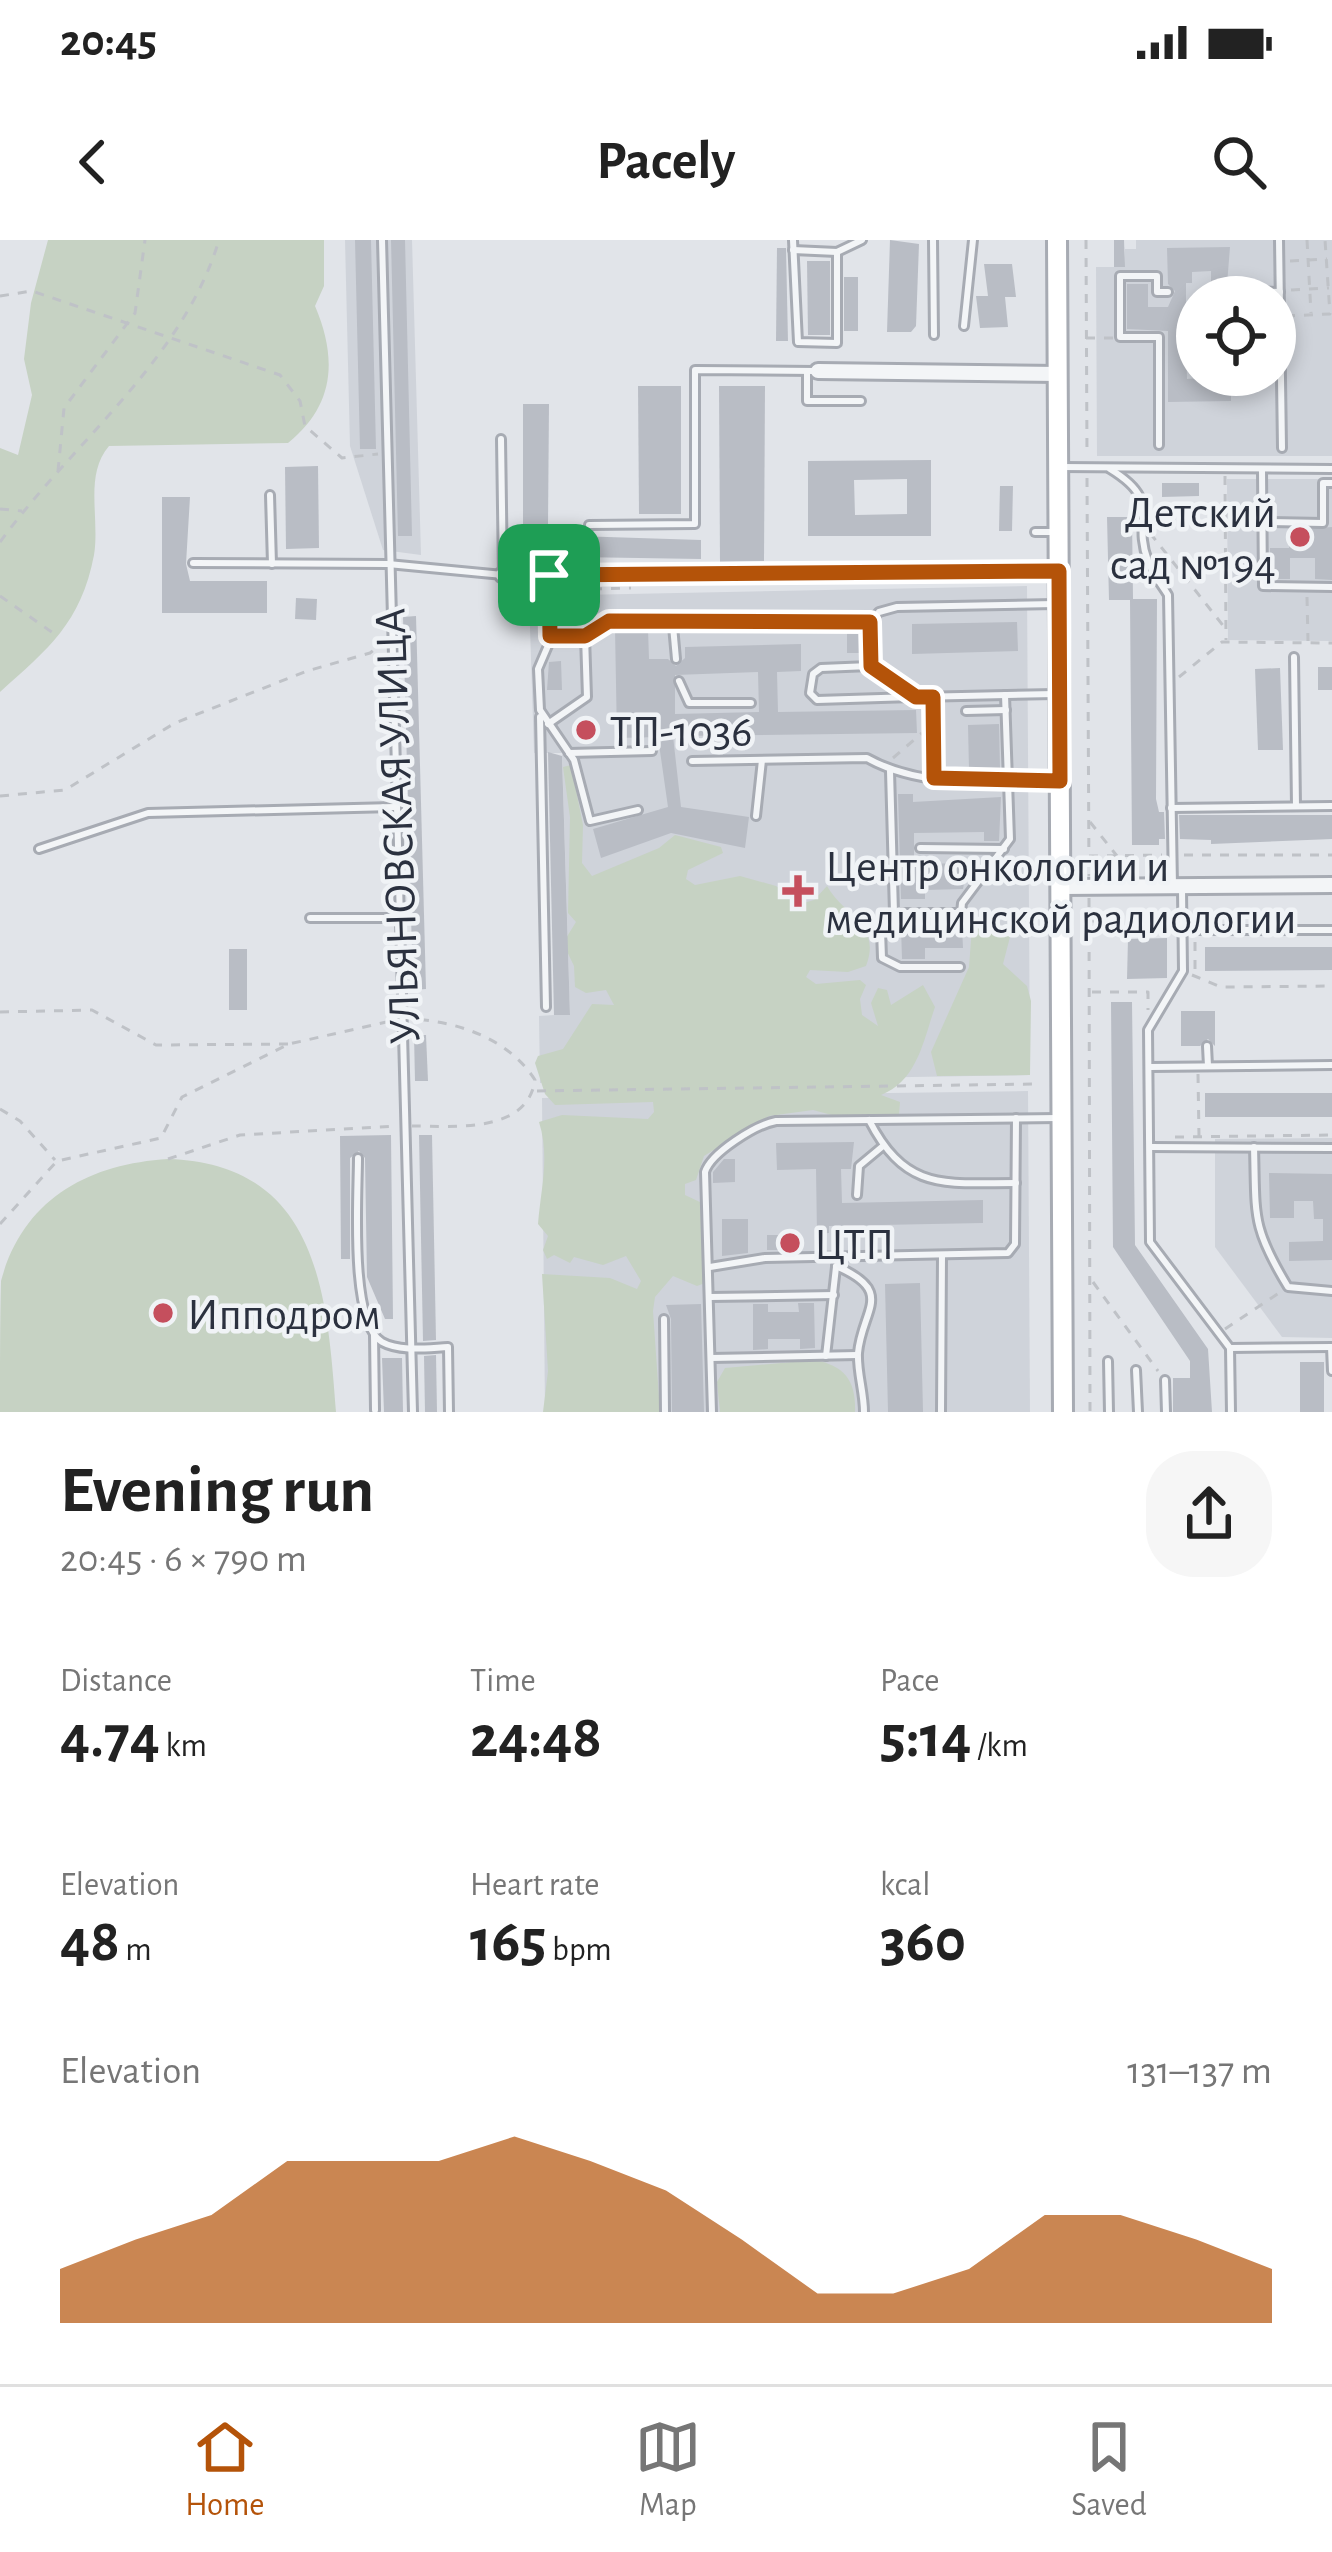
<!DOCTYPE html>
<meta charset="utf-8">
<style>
body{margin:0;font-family:"Alegreya Sans",sans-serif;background:#f6f6f6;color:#222;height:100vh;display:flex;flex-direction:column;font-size:45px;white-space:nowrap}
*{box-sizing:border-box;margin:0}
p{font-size:39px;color:#767676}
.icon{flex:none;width:66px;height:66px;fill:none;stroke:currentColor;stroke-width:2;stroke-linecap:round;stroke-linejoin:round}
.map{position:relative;height:1172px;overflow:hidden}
.details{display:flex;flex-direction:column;background:#fff;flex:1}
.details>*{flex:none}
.fabs{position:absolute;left:1176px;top:36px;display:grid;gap:24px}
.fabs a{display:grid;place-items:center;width:120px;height:120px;border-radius:50%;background:#fff;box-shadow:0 6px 18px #0003;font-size:60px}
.pin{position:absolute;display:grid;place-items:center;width:102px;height:102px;color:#fff;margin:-51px;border-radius:24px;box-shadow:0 6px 18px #0006}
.round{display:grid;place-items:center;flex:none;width:126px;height:126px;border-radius:48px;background:#f6f6f6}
.summary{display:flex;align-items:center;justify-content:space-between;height:204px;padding:0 60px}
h1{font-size:66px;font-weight:700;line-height:90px}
.stats{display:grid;grid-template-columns:repeat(3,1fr);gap:18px;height:204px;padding:12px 60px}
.stats div{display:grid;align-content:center}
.stats b{font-size:60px;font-weight:700}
.stats small{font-size:33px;font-weight:400}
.stats p{font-size:33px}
.chart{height:336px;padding:24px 60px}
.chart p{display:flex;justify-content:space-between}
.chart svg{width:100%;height:216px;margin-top:12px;fill:#b45309;opacity:.7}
.status{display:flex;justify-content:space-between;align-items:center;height:84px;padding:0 60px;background:#fff;direction:ltr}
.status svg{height:33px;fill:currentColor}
header{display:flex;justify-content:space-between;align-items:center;height:156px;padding:0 60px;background:#fff;font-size:54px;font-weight:700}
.tabs{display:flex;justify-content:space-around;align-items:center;height:168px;border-top:3px solid #e0e0e0;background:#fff;font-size:33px;color:#767676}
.tabs a{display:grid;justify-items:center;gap:6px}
.tabs .current{color:#b45309}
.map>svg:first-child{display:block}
</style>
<div class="status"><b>20:45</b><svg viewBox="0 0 49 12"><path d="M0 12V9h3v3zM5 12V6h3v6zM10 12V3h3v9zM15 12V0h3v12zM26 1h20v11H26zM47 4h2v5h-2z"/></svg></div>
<header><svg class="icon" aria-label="back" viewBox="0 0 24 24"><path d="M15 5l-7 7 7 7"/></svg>Pacely<svg class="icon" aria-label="search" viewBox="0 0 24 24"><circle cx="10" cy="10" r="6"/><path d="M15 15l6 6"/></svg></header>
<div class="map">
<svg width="1332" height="1172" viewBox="0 0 1332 1172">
<rect width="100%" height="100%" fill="#e1e4e9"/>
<g fill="#cfd3da" fill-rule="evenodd">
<polygon points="345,0 412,0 421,315 383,310 350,206"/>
<path d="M1136,0H1332V216H1097L1096,27H1124L1125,9H1136ZM1197,57H1275V135H1197Z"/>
<polygon points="1227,239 1332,239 1332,401 1228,400"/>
<polygon points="1027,346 1030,835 540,843 539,776 570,774 562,513 534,513 529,356"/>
<polygon points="1028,851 1030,1172 545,1172 542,858"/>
<polygon points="1332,898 1332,1098 1282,1097 1215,1007 1215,899"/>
</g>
<g fill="#c6d2c3">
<path d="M48,0H324V46L315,66C338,120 334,166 288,203L109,206C84,235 100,278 94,315C81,383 48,409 0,452V208L18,215L32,155L24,119L31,63Z"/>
<path d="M571,525L583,585L582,623L592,636L659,608L675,595L721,607L723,613L688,630L686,639L695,645L740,636L776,646L800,664L814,660L827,646C844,676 882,685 866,726L848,732L810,730L806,737L816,744L860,740L866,745L860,759L862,775L878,786L871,763L878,748L887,750L891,765L923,745L935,767C923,802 917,841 881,855L900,862L899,874L843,878L813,870L769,876L704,916L696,940L685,944V955L702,963L705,1043L697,1046L673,1036L655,1057L653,1071L660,1172H543L548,1131L542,1034L610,1038L637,1049L641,1041L626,1016L603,1025L574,1017L570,1023L554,1015L547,1019L543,1010L548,996L538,984C541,947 550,917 539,882L562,875L648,879L654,872L653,862L555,865L545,854L535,823L538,816L563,809L592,764L614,765L606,750L586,753L575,747L574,726L563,703L576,682L568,673L570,577L563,527Z"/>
<polygon points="996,680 1010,697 1003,724 1027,746 1031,761 1030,835 937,836 931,812 969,727 972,687"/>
<path d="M168,919C319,924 327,1054 336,1172H0C0,1132 0,1080 1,1041C23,959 88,924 168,919Z"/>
<path d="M815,1120C845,1126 856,1141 855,1172H720L717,1142L725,1128Z"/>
</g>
<g fill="#b9bdc5" fill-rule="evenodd">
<polygon points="355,0 371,0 376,209 360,209"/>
<polygon points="391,0 405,0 412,296 398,296"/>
<polygon points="890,0 919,4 916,86 911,92 887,92"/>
<polygon points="1114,0 1124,0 1125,27 1114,27"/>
<polygon points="1230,7 1226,57 1211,57 1211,31 1192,32 1192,43 1186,43 1186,68 1197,68 1197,102 1186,102 1187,139 1231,135 1231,161 1168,162 1168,91 1127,89 1127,44 1148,44 1148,67 1168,67 1175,51 1168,44 1167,8"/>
<polygon points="777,8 786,8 788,101 776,101"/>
<polygon points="807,21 830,21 830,95 808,95"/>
<polygon points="984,24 1012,24 1016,57 1005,57 1008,87 980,88 976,56 988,56"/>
<rect x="844" y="37" width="14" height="54"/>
<polygon points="638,146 681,146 681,274 639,274"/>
<polygon points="719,146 765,146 764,321 720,322"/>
<polygon points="523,164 549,164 548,284 523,284"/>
<path d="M931,220V296H808V221ZM907,239V274L855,275L854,240Z"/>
<polygon points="318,226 319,308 286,309 285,227"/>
<polygon points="1162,243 1199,243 1199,256 1162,257"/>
<polygon points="1000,246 1013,246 1012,291 999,291"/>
<polygon points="162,257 190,257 186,324 190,341 267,341 267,373 162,373"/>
<polygon points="1107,277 1132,277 1133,359 1157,359 1156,559 1159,572 1164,572 1165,599 1159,599 1159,605 1132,605 1130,360 1109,360"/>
<polygon points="1332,287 1332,340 1315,339 1315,318 1290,318 1290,339 1270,339 1270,308 1289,308 1289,290"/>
<polygon points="576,296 701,300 701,319 576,317"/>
<polygon points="296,358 317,359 316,380 295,379"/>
<polygon points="416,376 426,749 413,750 403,377"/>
<polygon points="1017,382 1018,411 912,414 912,384"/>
<path d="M615,389H648L649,419H668L676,426L685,418V407L801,404V431L777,432L778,472L916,470L917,493L673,496L681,567L749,577L745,608L671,593L601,618L593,589L668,567L658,497L617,498ZM758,432L759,472L675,474V435Z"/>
<rect x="847" y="389" width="14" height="24"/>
<polygon points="561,421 562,450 547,450 549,422"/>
<rect x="1318" y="427" width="14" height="23"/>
<polygon points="1280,428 1283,510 1258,510 1255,429"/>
<polygon points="999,484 1000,528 969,529 968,485"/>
<polygon points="548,512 562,516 570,775 554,775"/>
<polygon points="898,554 913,554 913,562 1001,557 999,601 984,601 984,592 914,593 914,624 968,623 963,649 925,650 925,659 901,659"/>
<polygon points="1179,575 1332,575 1332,599 1211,604 1211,600 1180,599"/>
<polygon points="901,687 962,687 963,708 925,708 925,719 902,719"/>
<polygon points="1167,698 1167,738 1127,739 1128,699"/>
<polygon points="1205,707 1332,707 1332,730 1205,731"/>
<rect x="229" y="709" width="18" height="61"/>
<polygon points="1111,762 1132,762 1135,1005 1208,1109 1212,1172 1173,1172 1173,1138 1190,1138 1190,1121 1113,1007"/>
<polygon points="1181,771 1215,771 1215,806 1208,799 1200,806 1181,806"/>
<polygon points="414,795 426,795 428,841 415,841"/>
<rect x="1205" y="853" width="127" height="24"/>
<polygon points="391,895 393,1079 385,1079 367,1037 365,918 359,911 350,918 350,1019 341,1019 340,896"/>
<polygon points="419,895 432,895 436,1100 423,1101"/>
<polygon points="854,902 851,929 841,929 842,963 983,960 983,983 829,986 829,993 817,994 816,929 777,930 776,903"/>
<polygon points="724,919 735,919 735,942 713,943 713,932"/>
<polygon points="1269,933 1332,934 1332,1020 1289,1021 1289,1002 1323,1001 1323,979 1314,979 1313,961 1294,961 1294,978 1270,978"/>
<polygon points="722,979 748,979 748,1013 722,1016"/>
<rect x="767" y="995" width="33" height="15"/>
<polygon points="920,1043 923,1172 888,1172 885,1044"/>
<polygon points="798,1063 814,1063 815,1108 800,1109 800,1099 768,1099 768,1109 753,1110 753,1064 768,1064 768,1072 799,1072"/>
<polygon points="701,1064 704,1172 672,1172 671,1079 666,1065"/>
<polygon points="436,1115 437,1172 425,1172 424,1116"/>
<polygon points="382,1118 402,1118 403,1172 384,1172"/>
<rect x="1300" y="1122" width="24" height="50"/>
</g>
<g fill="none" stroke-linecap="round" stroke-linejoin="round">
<defs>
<g id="service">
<polyline points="382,0 413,1172"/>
<polyline points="793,0 798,102 837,103 837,12"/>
<polyline points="933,0 934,95"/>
<polyline points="1279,0 1282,208"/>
<polyline points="793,10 837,12 862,0"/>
<polyline points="1230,51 1280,52"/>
<polyline points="964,86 973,0"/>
<polyline points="807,131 807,161 861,161"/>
<polyline points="1159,205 1159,97 1120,97 1120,36 1157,36 1157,52 1168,52"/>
<polyline points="1060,227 1332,229"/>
<path d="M1110,229C1164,262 1131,277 1148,321C1152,333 1162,345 1168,355L1173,646"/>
<polyline points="1262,230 1263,346 1332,347"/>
<polyline points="270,255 272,324"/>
<polyline points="1263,282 1323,283 1323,243 1332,243"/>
<polyline points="589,285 695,284 695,130 815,131"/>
<polyline points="1035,292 1055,292"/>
<polyline points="193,323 388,324 503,335 501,199"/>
<polyline points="549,339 550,401 538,429 540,470 574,520 590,581 638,570"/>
<polyline points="870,382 879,372 897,367 1055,364"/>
<polyline points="673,386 676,419"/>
<polyline points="550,396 585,396 609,381 870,382 871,426 916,457 1055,454"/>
<polyline points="1294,417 1296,566"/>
<polyline points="870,426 821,428 813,434 810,453 817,460 913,457"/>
<polyline points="679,441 689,463 751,463"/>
<polyline points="933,457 934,537"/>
<polyline points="966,471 1006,470"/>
<polyline points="540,477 546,767"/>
<polyline points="548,484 587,457 585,396"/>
<polyline points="569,513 652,511"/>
<path d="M692,521L867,518C922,549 995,542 1056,541"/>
<polyline points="890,531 894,673 961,673 962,663 1010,599 1005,455"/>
<polyline points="1171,568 1332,566"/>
<polyline points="756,576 762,520"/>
<polyline points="920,608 1004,609"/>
<polyline points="39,609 148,573 394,567"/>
<polyline points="1182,650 1183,731 1148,790 1150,1002 1230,1108 1231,1172"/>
<polyline points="894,673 881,690 882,718 900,727 960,727"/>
<polyline points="310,678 396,678"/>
<polyline points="1184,690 1332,690"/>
<polyline points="1207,806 1208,826"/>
<polyline points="1150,827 1332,825"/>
<path d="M869,880C906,952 944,943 1016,943"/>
<polyline points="1150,907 1332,908"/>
<path d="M1254,907C1256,976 1251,986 1288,1047L1332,1051"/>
<path d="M358,918C358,954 349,1083 382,1102C400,1112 427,1108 448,1107L449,1172"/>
<polyline points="857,955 859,926 883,906"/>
<path d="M836,1026C896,1052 862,1069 858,1113C857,1132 864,1152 864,1172"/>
<polyline points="710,1027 765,1018 1008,1013 1015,1004 1016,878"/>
<polyline points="710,1057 834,1055"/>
<polyline points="664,1079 665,1172"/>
<polyline points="374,1095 375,1170"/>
<polyline points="1331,1107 1332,1131"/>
<polyline points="1230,1108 1332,1107"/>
<polyline points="826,1116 836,1027"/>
<polyline points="711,1118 857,1115"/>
<polyline points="1108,1121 1109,1172"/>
<polyline points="1136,1130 1138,1172"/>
<polyline points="1165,1140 1166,1172"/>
<path d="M712,1172L705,932C711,913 755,885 776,881L1058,878"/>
<polyline points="941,1172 942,1016"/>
</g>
<g id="minor">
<polyline points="818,131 1058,134"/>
<polyline points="503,335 1059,331"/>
<polyline points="1061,647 1332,645"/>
</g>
<polyline id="secondary" points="1057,0 1063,1172"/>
</defs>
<use href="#service" stroke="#a7abb3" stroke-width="12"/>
<use href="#minor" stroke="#a7abb3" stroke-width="20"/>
<use href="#secondary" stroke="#a7abb3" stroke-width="24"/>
<g stroke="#bfc2c7" stroke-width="3" stroke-dasharray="9 9" stroke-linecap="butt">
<polyline points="1086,0 1087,216"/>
<polyline points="1307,0 1311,73"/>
<polyline points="1290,21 1327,19"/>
<polyline points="1291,50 1329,48"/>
<polyline points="0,56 32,51 280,135 300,161 305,186 342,218 378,214"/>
<polyline points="1286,76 1330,74 1325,0"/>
<polyline points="1086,98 1113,98"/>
<polyline points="58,231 64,168 135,73 145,0"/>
<polyline points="1225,236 1226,400"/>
<polyline points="1087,238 1089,636"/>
<polyline points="0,269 22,271"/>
<polyline points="1150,293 1225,388"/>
<path d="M0,302C73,202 183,120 219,0"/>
<polyline points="557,350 631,348"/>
<polyline points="0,356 56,395"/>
<polyline points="1307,357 1308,401"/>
<polyline points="1179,437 1222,402 1332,403"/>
<polyline points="893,518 922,493"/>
<polyline points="0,556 65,550 175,483 307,431 370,413 384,402"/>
<polyline points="1090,582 1117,616"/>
<polyline points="1184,615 1332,615"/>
<polyline points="1089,616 1162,615"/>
<polyline points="1089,658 1090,1172"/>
<polyline points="1091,681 1171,681"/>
<polyline points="1195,702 1195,734"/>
<polyline points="1192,735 1221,747 1332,746"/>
<polyline points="1092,752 1148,752 1148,770"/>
<polyline points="0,772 92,770 156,805 288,804"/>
<polyline points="1198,834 1199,897"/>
<polyline points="537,851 1039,844"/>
<polyline points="0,869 20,881 55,920"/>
<path d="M412,886C454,886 527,894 535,840C509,799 459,782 413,779"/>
<polyline points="1175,897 1332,895"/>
<polyline points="168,919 240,895 396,886"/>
<polyline points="0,984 57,921 161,898 182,857 289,804 391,781"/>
<polyline points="1093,1042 1158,1131"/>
<polyline points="1225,1089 1282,1051"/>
</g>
<use href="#service" stroke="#f3f5f7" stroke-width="6"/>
<use href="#minor" stroke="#f3f5f7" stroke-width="14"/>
<use href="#secondary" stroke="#fff" stroke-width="18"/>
</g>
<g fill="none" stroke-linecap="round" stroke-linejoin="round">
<defs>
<polygon id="route" points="1059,331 1060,541 934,538 933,457 916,457 871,426 870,382 609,381 585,396 550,396 549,335"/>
</defs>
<use href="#route" stroke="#fff" stroke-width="24"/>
<use href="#route" stroke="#b45309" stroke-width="15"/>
</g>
<g fill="#c54f5d" stroke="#f0f3f6" stroke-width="4.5">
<circle cx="1300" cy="297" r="12"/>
<circle cx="586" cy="490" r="12"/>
<path d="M792 633h12v12h12v12h-12v12h-12v-12h-12v-12h12z"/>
<circle cx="790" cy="1003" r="12"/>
<circle cx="163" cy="1073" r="12"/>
</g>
<g text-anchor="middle" stroke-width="9" stroke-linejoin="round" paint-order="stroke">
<g font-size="45" fill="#2b313f" stroke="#f0f3f6" text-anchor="start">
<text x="1276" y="287" text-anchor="end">Детский<tspan x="1276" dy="52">сад №194</tspan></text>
<text x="610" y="506">ТП-1036</text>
<text x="825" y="641">Центр онкологии и<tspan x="825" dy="52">медицинской радиологии</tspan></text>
<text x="814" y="1019">ЦТП</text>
<text x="187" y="1089">Ипподром</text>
</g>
<g font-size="45" fill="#2b313f" stroke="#f0f3f6">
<text transform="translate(396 586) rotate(-92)" y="16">УЛЬЯНОВСКАЯ УЛИЦА</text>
</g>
</g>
</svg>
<div class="fabs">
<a><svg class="icon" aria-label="locate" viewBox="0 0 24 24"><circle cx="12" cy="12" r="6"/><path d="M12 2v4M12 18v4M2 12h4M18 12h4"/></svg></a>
</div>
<div class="pin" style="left:549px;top:335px;background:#1e9e55"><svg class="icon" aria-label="arrive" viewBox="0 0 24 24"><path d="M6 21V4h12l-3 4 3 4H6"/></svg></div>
</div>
<section class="details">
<div class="summary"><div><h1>Evening run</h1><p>20:45 · 6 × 790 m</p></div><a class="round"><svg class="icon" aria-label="share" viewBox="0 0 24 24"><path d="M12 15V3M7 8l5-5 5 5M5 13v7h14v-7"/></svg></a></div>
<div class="stats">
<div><p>Distance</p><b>4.74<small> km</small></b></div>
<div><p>Time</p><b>24:48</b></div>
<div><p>Pace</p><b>5:14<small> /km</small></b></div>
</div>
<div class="stats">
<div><p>Elevation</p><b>48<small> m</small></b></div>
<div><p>Heart rate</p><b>165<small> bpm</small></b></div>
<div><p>kcal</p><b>360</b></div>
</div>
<div class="chart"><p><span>Elevation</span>131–137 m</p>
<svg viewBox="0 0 160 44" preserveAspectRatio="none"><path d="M0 44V33L10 27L20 22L30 11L40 11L50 11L60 6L70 11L80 17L90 27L100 38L110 38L120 33L130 22L140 22L150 27L160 33V44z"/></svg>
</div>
</section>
<nav class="tabs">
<a class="current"><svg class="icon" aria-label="home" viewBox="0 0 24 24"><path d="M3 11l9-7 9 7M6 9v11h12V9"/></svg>Home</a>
<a><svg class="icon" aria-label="map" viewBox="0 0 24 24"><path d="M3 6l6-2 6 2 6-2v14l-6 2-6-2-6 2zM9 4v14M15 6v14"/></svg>Map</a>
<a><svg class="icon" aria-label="saved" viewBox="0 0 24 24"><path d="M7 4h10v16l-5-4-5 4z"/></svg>Saved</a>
</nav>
